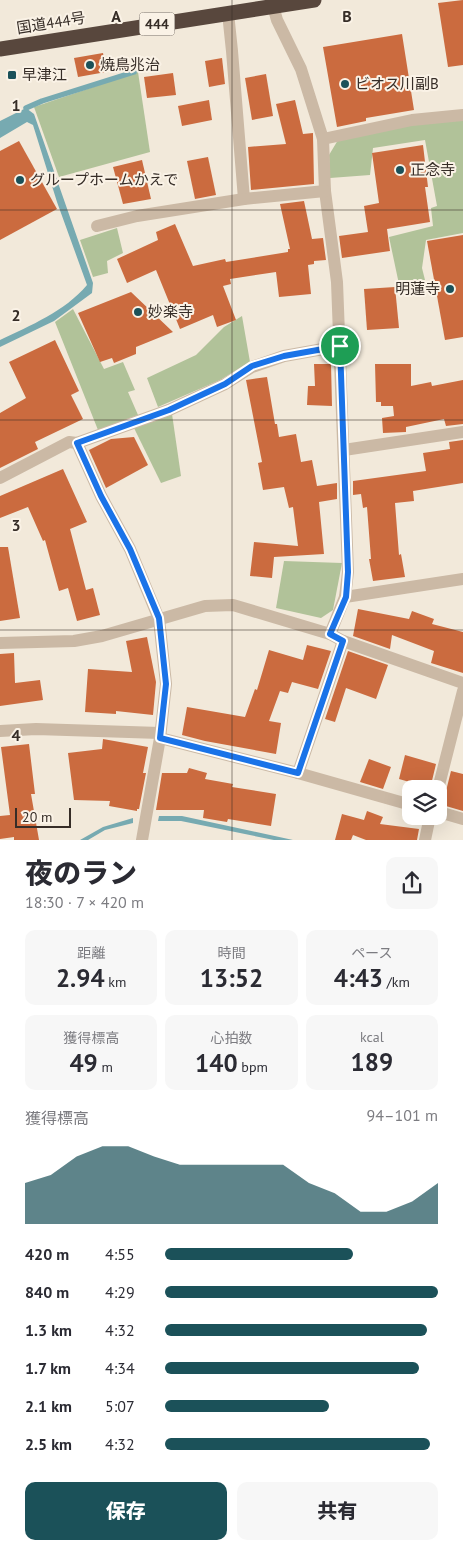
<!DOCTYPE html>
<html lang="ja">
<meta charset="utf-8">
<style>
body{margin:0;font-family:"PT Sans","Noto Sans JP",sans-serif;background:#f7f7f7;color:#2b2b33;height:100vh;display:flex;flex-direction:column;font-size:19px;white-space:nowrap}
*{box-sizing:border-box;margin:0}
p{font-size:16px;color:#7c7c81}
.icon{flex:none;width:28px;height:28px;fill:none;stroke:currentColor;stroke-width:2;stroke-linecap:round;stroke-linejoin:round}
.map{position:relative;height:840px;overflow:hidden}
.details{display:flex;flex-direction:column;background:#fff;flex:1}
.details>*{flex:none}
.buttons{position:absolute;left:402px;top:780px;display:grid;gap:10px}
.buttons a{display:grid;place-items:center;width:45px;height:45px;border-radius:10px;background:#fff;box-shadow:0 5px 20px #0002;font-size:25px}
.scale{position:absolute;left:15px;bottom:12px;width:56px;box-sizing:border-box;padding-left:5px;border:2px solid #362d27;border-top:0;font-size:14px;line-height:18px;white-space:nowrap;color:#362d27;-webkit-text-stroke:4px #faf2e6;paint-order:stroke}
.pin{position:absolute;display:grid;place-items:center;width:42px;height:42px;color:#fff;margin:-21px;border:2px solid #fff;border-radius:50%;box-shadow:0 1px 5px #0007}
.round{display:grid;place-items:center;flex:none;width:52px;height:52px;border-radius:10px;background:#f7f7f7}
.head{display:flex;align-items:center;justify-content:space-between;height:85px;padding:0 25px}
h1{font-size:28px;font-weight:800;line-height:38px}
.metrics{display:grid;grid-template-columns:repeat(3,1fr);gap:8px;height:85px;padding:5px 25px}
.metrics div{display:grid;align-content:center;border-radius:10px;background:#f7f7f7;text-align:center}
.metrics b{font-size:25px;font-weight:800}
.metrics small{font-size:14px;font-weight:400}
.metrics p{font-size:14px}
.chart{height:140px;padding:10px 25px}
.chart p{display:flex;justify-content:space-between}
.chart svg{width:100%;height:90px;margin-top:5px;fill:#1b5159;opacity:.7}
.action{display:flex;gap:10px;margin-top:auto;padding:10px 25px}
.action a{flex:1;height:58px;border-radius:10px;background:#1b5159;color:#fff;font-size:20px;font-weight:800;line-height:58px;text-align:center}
.action a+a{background:#f7f7f7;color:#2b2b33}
ul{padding:0 25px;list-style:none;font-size:16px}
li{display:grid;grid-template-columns:80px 60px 1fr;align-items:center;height:38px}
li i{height:12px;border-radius:6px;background:#1b5159}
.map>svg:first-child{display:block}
</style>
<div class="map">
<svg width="463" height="840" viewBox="0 0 463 840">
<rect width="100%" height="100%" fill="#f2e9da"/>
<g fill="#b1c299">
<polygon points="138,72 150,152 59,177 34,107"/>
<polygon points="463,120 463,233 426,240 422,268 427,288 400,289 389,237 433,226 431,208 437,206 425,140 373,148 370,175 330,178 329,155 338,140 417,124"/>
<polygon points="117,228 123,253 107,261 108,273 93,277 80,240"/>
<polygon points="73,309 104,369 123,362 135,390 128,392 138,415 98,430 55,322"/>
<polygon points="242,316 250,362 220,380 158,407 147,378 196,355 224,327"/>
<polygon points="172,414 181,476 161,483 134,428"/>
<polygon points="284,561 342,563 333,610 321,618 276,608"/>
</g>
<g fill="#77aab1">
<path d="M26,108L34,114L93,283L92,293L54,321L0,347V340C31,325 64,312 87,285L57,202L33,125L27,122L0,138V121Z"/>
<polygon points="159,816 182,816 293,840 274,840 181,821 158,821"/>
<polygon points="133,818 133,823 105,830 88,840 80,840 103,827"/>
</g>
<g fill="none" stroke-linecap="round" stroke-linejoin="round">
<polyline stroke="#77aab1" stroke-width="5.5" points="26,108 42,101 134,72"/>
</g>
<g fill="#cb6b3f">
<polygon points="463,0 463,65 448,67 438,3"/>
<polygon points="402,34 414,110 366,118 366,121 337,127 323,47"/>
<polygon points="103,53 106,72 78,77 74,58"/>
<polygon points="222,58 225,84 209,87 205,61"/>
<polygon points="173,73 176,95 147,98 144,77"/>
<polygon points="266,74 273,116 252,120 245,78"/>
<polygon points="209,100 212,120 182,126 178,106"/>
<polygon points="295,100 303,134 313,133 313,135 314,184 251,190 248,147 286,144 276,104"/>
<polygon points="19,141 57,209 0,240 0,151"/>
<polygon points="423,145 428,187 425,187 430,222 387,229 390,251 342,258 339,236 368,232 364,206 379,203 372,153"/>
<polygon points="208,157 216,195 195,199 187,161"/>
<polygon points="142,160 151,199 123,204 113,167"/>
<polygon points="304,201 312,239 323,238 326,260 314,261 314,264 308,265 311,294 279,297 276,272 230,279 231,284 223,286 236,320 217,327 213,315 180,329 156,270 127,283 117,259 158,240 156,232 175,224 193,266 225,259 226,262 288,252 288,249 290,249 280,204"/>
<polygon points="463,235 463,337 445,340 427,241"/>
<polygon points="395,287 399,328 367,330 364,289"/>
<polygon points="131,292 173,332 136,347 136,354 114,363 112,358 100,362 78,313"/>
<polygon points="55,340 79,391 71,395 83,419 35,442 38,449 0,468 0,413 26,398 9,362"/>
<polygon points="314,364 331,364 332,406 307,405 308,386 315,386"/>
<polygon points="375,364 411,364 411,386 431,382 432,386 463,380 463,424 446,426 444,419 406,427 406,432 383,433 382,418 394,416 393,406 381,406 381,402 376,402"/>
<polygon points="267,377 275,424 277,424 279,437 296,434 301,462 312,460 317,486 337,483 337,499 319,502 324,554 274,557 272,578 250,576 254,542 298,546 293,507 289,508 284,487 263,490 258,463 262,462 246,380"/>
<polygon points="134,437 148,465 106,488 89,450 111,439"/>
<polygon points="463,440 463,483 413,491 414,501 395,503 399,555 401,554 405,577 373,581 369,559 371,559 367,507 363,508 361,494 353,495 353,481 426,471 423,453 450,449 449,442"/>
<polygon points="63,469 87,522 70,529 86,590 93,588 100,615 77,621 68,588 59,591 45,540 43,541 28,507 0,518 0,496"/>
<polygon points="0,547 8,547 20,618 0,621"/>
<polygon points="358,609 409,619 412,611 434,619 432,624 463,632 463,673 431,663 434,651 392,635 390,649 353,636"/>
<polygon points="147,637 156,682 153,715 116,711 116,714 85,712 88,669 132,672 126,641"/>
<polygon points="307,645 331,651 318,689 292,682 288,693 280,691 269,721 281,723 276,754 205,741 182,735 187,707 245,717 255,689 257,690 269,650 303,660"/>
<polygon points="348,651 388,665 376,699 346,688 335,722 325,719"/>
<polygon points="14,653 15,683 40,680 43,700 0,706 0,654"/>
<polygon points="103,739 148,747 143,773 146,773 139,809 137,809 137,811 109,806 110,801 74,800 68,753 102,749"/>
<polygon points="29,744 35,794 31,794 39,840 14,840 14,837 0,839 0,816 10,815 1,747"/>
<polygon points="405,755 436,764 430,789 419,789 420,785 399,779"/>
<polygon points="369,759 391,767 383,789 360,782"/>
<polygon points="189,768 207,773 205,779 233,784 232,787 276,794 271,826 228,819 227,822 203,818 204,810 156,810 162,773 187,773"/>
<polygon points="451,771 463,774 463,811 439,804 440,797 446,791"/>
<polygon points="367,811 383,817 380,824 419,829 417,840 366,840 353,835 351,840 335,840 342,814 364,820"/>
</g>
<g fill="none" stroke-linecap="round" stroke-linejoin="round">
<g stroke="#cbb9a5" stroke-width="12">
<polyline points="273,6 277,20 301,69 323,139 325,191 337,282 348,572 345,597 330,634"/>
<polyline points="228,13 232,51 244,199 325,191"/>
<polyline points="323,139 412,120 463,115"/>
<polyline points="97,226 137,216 244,199"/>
<polyline points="77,443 101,496 130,549 159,619 166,684 160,738 142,840"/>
<polyline points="344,450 463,432"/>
<polyline points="0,478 69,442 77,443 169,410 225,384 252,367 284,356 340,346"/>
<polyline points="345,597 463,579"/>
<polyline points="0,643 74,641 102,636 205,606 233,605 330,634 343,641 463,683"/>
<polyline points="0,731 36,729 160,733"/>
<polyline points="160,738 298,773 411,805"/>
<polyline points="298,773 343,641"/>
<polyline points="438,789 463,691"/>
<polyline points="439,812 463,819"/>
<polyline points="425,840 430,816"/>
</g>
<polyline stroke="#58473d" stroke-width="15" points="0,49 314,0"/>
</g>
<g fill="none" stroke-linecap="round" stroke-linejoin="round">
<defs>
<polygon id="route" points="340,346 348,572 346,597 330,634 343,641 298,773 160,738 166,684 159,618 130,549 101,496 77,443 169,410 225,384 252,366 284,356"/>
</defs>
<use href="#route" stroke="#fff" stroke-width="10"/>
<use href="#route" stroke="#1a73e8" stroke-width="6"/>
</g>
<path fill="none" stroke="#362d27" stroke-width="1" stroke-opacity="0.55" d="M232,0V840M0,210H463M0,420H463M0,630H463"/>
<g fill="#1b5159" stroke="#faf2e6" stroke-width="2">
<circle cx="90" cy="65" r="5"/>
<rect x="7" y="70" width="10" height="10" rx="2.5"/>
<circle cx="345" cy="84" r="5"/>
<circle cx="400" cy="170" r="5"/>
<circle cx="20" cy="180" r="5"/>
<circle cx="450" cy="289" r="5"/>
<circle cx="138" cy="312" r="5"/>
</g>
<g text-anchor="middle" stroke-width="4" stroke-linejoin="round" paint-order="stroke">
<rect fill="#faf2e6" stroke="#716860" stroke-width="1" x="139.5" y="12.5" width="35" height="23" rx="4"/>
<g font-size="14" font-weight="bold" fill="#362d27">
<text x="157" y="29">444</text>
</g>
<g font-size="15" fill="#362d27" stroke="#faf2e6">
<text transform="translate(51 23) rotate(-9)" y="5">国道444号</text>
</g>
<g font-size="15" fill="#362d27" stroke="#faf2e6" text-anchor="start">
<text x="100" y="70">焼鳥兆治</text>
<text x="22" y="80">早津江</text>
<text x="355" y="89">ビオス川副B</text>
<text x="410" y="175">正念寺</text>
<text x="30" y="185">グループホームかえで</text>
<text x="440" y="294" text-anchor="end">明蓮寺</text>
<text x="148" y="317">妙楽寺</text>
</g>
</g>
<g font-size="16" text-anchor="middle" font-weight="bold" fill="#362d27" stroke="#faf2e6" stroke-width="4" stroke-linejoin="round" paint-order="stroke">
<text x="116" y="22">A</text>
<text x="347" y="22">B</text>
<text x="16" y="111">1</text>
<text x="16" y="321">2</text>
<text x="16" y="531">3</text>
<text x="16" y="741">4</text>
</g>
</svg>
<div class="buttons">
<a><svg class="icon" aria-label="layers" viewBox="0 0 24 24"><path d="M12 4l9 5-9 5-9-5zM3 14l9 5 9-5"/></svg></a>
</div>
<div class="scale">20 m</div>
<div class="pin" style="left:340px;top:346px;background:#1e9e55"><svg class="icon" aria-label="arrive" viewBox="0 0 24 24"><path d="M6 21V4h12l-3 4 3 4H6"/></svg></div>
</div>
<section class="details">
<div class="head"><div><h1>夜のラン</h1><p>18:30 · 7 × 420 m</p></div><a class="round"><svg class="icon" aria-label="share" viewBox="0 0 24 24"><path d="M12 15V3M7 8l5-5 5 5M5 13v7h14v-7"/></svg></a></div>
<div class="metrics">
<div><p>距離</p><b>2.94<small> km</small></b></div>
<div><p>時間</p><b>13:52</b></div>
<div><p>ペース</p><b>4:43<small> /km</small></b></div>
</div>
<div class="metrics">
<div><p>獲得標高</p><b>49<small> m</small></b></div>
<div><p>心拍数</p><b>140<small> bpm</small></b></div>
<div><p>kcal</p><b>189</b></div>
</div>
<div class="chart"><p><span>獲得標高</span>94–101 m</p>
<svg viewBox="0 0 160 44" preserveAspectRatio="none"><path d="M0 44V24L10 20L20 11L30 6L40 6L50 11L60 15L70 15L80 15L90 15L100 15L110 24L120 29L130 38L140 38L150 33L160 24V44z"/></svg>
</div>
<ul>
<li><b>420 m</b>4:55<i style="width:69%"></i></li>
<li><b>840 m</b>4:29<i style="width:100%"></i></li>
<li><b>1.3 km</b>4:32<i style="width:96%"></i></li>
<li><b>1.7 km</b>4:34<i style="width:93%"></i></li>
<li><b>2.1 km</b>5:07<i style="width:60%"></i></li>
<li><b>2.5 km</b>4:32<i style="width:97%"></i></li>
</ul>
<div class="action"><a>保存</a><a>共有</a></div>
</section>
